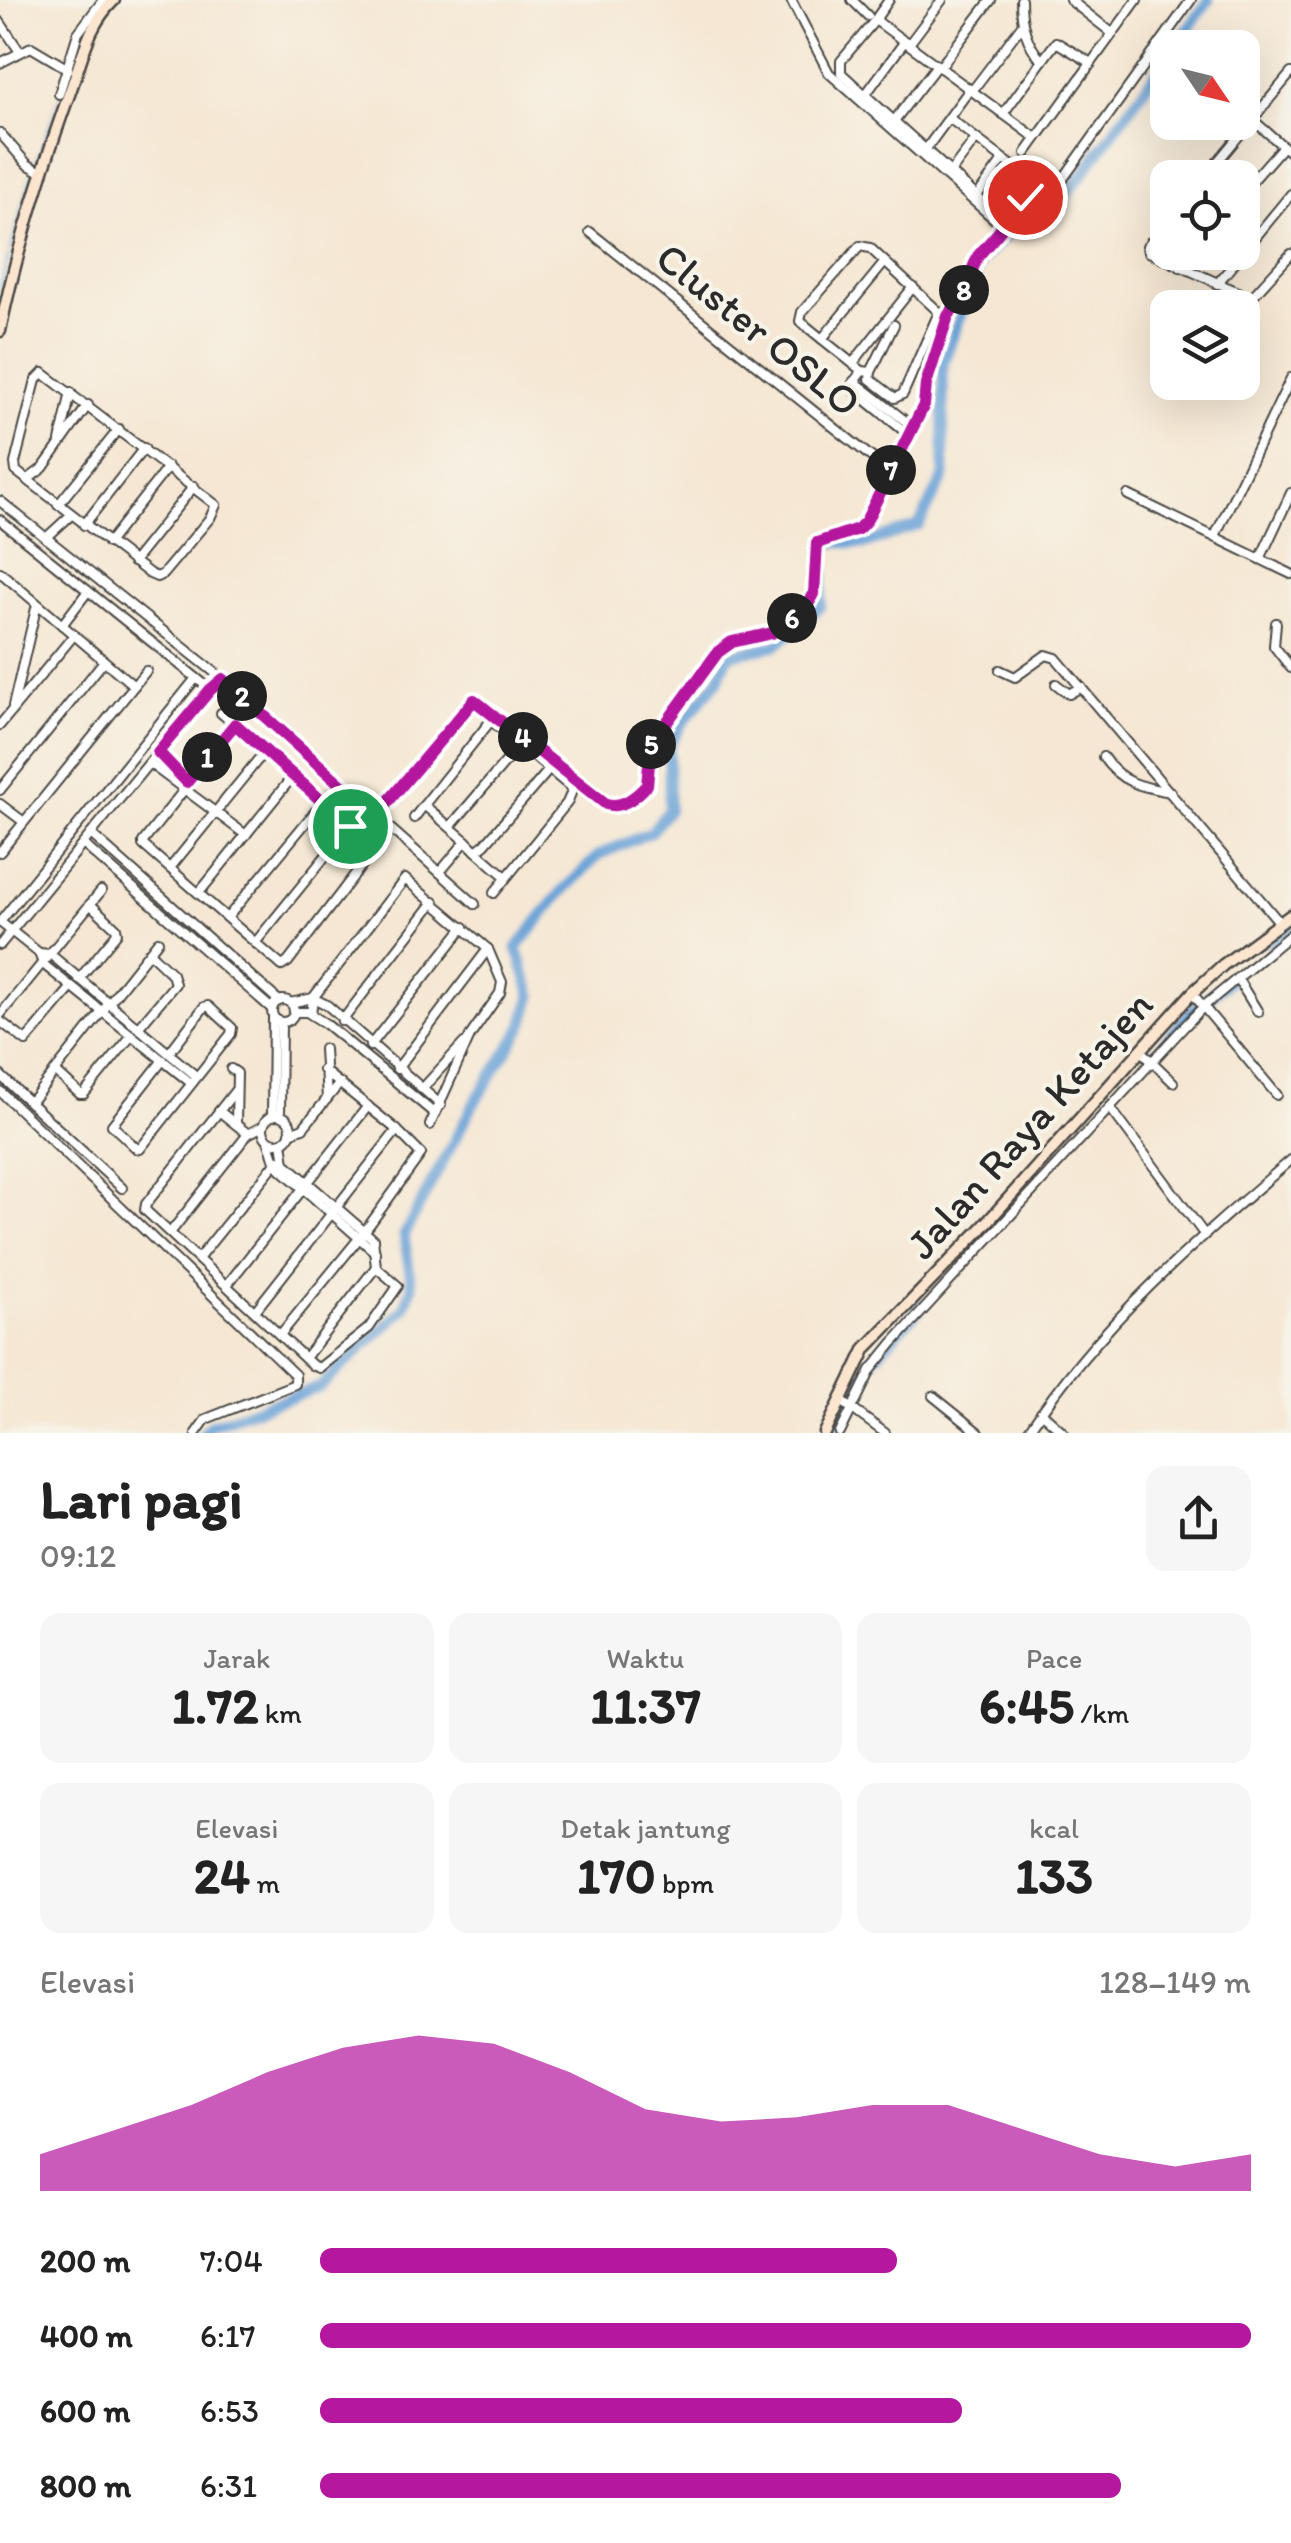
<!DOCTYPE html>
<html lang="id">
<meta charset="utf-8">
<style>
body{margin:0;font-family:Itim,sans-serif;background:#f6f6f6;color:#222;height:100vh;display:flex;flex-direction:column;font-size:38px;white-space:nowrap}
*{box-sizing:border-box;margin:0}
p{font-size:32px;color:#767676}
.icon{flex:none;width:55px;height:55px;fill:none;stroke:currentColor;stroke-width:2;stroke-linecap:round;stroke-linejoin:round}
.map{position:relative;height:1433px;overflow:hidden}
.details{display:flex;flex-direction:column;background:#fff;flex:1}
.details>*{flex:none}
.needle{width:65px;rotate:125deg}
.buttons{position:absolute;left:1150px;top:30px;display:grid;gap:20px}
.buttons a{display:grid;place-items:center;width:110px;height:110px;border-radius:20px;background:#fff;box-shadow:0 10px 40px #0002;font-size:50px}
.pin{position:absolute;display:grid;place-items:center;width:85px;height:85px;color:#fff;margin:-42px;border:5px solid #fff;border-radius:50%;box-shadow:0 2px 10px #0007}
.km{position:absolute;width:50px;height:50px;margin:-25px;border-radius:50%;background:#222;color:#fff;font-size:28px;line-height:50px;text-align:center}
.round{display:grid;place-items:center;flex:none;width:105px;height:105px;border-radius:20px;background:#f6f6f6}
.overview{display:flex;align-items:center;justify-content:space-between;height:170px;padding:0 40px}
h1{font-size:55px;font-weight:700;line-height:75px}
.metrics{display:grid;grid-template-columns:repeat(3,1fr);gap:15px;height:170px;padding:10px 40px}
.metrics div{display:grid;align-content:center;border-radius:20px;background:#f6f6f6;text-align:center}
.metrics b{font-size:50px;font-weight:700}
.metrics small{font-size:28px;font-weight:400}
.metrics p{font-size:28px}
.chart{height:280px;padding:20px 40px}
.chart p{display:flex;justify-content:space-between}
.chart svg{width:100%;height:180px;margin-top:10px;fill:#b5179e;opacity:.7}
ul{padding:0 40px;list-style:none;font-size:32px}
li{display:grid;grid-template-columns:160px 120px 1fr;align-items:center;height:75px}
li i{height:25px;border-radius:12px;background:#b5179e}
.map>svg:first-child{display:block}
</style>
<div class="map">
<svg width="1291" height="1433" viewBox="0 0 1291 1433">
<rect width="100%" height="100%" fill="#f7f3e8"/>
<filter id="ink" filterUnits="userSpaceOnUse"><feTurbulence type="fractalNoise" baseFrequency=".01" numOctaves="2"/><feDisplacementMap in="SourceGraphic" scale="20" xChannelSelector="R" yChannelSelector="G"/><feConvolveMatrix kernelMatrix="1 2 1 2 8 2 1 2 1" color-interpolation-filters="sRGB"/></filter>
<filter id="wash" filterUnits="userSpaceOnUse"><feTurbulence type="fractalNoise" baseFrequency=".0048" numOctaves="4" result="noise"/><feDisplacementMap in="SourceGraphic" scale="40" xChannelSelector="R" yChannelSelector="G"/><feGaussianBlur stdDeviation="2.25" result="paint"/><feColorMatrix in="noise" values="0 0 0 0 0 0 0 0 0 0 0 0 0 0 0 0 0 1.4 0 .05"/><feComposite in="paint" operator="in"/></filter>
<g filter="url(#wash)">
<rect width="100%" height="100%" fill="#f5e7d3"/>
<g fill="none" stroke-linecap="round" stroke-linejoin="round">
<g stroke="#68a1d7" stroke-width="2.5">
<polyline points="71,70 80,39"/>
<polyline points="36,163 61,96"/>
<polyline points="0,289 33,171"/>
</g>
<g stroke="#68a1d7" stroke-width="11">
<polyline points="1174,48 1209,0"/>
<polyline points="1035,197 1058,204 1080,178 1168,56"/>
<polyline points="1272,946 1291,929"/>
<polyline points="1155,1054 1191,1012 1230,980"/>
<polyline points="830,1432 872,1360 922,1306"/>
<polyline points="203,1433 210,1425 320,1387 404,1309 412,1287 404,1235 473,1105 522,1028 532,996 517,948 560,894 599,855 651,832 669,809 669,746 682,724 718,680 729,655 776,645 821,606 825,548 832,542 865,544 919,525 944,477 943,364 980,261 1011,230 1021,202"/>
</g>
</g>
</g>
<g filter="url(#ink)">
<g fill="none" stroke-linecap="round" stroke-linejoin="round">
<defs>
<g id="street">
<polyline points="791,0 829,73 1002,226"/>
<polyline points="852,0 868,16"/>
<polyline points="889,0 877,17 878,22 1036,138"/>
<path d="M1021,0C1021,24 1026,43 1042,61"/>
<polyline points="1070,0 1112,33"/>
<polyline points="876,19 841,61 841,73 983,202"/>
<polyline points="0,22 20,52"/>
<polyline points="909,44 942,0"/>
<polyline points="0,63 31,47 68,69"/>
<polyline points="940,67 991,0"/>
<polyline points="972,91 1022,25"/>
<polyline points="59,94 78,33 103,0"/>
<polyline points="866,94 905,41"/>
<polyline points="1003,114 1056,42 1091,63"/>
<polyline points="949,118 1019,171"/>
<polyline points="1253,120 1291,153"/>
<polyline points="894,121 937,65"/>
<polyline points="0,133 27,164 41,172"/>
<polyline points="926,149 970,89"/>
<polyline points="1026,153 1137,0"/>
<polyline points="951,172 976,139"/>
<polyline points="1204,178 1291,73"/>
<polyline points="1242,193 1283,146"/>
<polyline points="977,196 1003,160"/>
<polyline points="1168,221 1147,246 1149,252 1251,298 1291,254"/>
<polyline points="590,232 890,472"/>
<polyline points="1180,267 1193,252"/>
<polyline points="1217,284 1291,194"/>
<polyline points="894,325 871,372 862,371 850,387 909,435"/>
<polyline points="822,339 800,321 802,312 860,246 870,248 885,262"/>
<polyline points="853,363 913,287"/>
<polyline points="862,371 822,339 885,262 939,312 903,394 895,398 870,379 871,372"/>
<polygon points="43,373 216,505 210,518 163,574 157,577 150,574 16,471 15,463 36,380"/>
<polyline points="854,381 913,427"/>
<polyline points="60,441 71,392"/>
<polyline points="27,480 43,468 88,405"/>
<polyline points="1128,495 1291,574"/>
<polyline points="0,501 223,679 475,904"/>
<polyline points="58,505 119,429"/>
<polyline points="0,520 210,689"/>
<polyline points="84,525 144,448"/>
<polyline points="1215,536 1291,378"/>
<polyline points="46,538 71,515"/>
<polyline points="108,543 168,467"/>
<polyline points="1261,557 1291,493"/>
<polyline points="133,562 194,486"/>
<polyline points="0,572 134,686"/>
<polyline points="1276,623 1274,646 1291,668"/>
<polyline points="62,625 88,591"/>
<polyline points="1000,670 1015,677 1046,655 1056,658 1280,923"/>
<polyline points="1056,684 1069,694 1081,687"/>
<polyline points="13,706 37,604"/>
<path d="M221,713C272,757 327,800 375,848L288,962L282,966L143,845V842L235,725"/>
<polyline points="0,725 74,635"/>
<polyline points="158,752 176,768 189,784"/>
<path d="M1103,757C1121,783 1141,787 1171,792"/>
<polyline points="149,763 246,835"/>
<polyline points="0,790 104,661"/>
<polyline points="0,804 24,822"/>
<polyline points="424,805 489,723 494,723 569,786 572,791 567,803 494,893"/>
<path d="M376,816L474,700L606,804C620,808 638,798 646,786C654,774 645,760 650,747C659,723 701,675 718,651L732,642L772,633L807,606L814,595L817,543L858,529L867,521L924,405L925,384L948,316L960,299L978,256L999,233L1017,202L1048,191L1063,179L1191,0"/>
<polyline points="414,818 424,805 466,841 440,872"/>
<polyline points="450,827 521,744"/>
<polyline points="91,834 279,1001"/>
<polyline points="466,841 476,851 485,844 548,771"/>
<polyline points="83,844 272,1009"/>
<polyline points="476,851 506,877"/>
<polyline points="0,852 146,671"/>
<polyline points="170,868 265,751"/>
<polyline points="199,893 293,776"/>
<polyline points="227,918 323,802"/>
<polyline points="0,922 196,678"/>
<polyline points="0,922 39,953 43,964 191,1083"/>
<polyline points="255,943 350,826"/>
<polyline points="0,945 158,752 210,689 223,679"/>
<polyline points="39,953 50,954 196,1076"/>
<polyline points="1237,978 1258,1012"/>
<polyline points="79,979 117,933 116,928 90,904"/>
<polyline points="1192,993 1277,1095"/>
<circle cx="283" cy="1011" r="11"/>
<polyline points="290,1003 313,998 327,1005 441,1105"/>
<polyline points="294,1012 307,1012 326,1024 435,1114"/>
<polyline points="311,1014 313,998 405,879 488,949 502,982 500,993 470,1036 430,1125"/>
<polyline points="0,1015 101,891"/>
<polyline points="0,1021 26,1041 71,988"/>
<polyline points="342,1021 434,902"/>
<polyline points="138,1028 175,984 172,974 150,953"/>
<polyline points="370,1046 464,927"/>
<polyline points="324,1049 327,1099"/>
<polyline points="1140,1050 1173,1082"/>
<polyline points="163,1060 112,1125 136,1148 140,1149 231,1034 232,1028 208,1006 204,1007 169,1053"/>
<polyline points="231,1069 237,1073 236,1124"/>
<polyline points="397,1069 488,949"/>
<polyline points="56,1072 80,1094 84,1094 132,1035"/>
<polyline points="0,1075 122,1188"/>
<polyline points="422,1089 464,1043"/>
<polyline points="0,1091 295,1375 295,1384 206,1419 196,1433"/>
<polyline points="235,1091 146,1204 145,1210 312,1365 319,1368 369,1328 398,1286 376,1267 373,1239 285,1163 282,1142"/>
<polyline points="30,1103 158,941"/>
<polyline points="1111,1109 1204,1234"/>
<polyline points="219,1111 248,1134 263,1126"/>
<polyline points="280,1115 281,1023"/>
<circle cx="277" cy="1129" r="14"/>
<polyline points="272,1116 273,1017"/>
<polyline points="290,1133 303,1128 340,1083"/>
<polyline points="268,1140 275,1161 281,1169 375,1252"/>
<polyline points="170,1233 248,1134"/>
<polyline points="198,1259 278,1160"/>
<polyline points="227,1285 368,1106"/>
<polyline points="255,1311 397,1130"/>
<polyline points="280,1335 365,1231 421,1154 397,1130 323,1070"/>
<polyline points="305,1358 376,1267"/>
<polyline points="933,1396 979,1433"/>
<polyline points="840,1400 885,1433"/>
<polyline points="1041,1412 1064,1433"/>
<polyline points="840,1433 871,1370 893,1343 1183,1028 1204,1006 1291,934"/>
<path d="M1027,1433C1102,1321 1190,1246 1291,1160"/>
</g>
<g id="secondary">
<path d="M0,331C17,247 42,169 71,89C83,56 88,25 114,0"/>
<polyline points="825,1433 866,1348 982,1228 1192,993 1223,965 1291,915"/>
</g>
</defs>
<use href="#street" stroke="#494744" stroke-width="12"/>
<use href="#secondary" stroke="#494744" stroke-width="15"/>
<use href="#street" stroke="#fff" stroke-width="8"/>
<use href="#secondary" stroke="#fbe5cf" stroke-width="10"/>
</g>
</g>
<g fill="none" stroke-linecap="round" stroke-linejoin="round" filter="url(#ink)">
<defs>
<path id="route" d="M350,826L235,724L187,782L158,752L210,690L223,679L376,816L474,700L606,804C622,809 636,797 647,785L651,744L718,652L732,642L772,633L807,606L814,594L817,543L858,529L866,521L924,405L926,384L948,316L960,299L978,256L998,233L1013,206L1025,197"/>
</defs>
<use href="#route" stroke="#fff" stroke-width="20"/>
<use href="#route" stroke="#b5179e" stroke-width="12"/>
</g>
<g text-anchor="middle" stroke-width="8" stroke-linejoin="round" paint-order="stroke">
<g font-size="42" fill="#2b2b2b" stroke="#f7f3e8">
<text transform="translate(759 329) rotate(39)" y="15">Cluster OSLO</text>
<text transform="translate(1029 1124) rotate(-48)" y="15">Jalan Raya Ketajen</text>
</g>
</g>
</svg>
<div class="buttons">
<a><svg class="needle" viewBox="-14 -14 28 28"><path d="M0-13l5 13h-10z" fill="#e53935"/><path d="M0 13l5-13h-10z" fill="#767676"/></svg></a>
<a><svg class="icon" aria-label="locate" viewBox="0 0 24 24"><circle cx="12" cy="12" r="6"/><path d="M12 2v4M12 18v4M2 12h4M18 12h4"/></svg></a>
<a><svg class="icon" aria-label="layers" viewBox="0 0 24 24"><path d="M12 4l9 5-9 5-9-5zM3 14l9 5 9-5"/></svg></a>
</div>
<div class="pin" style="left:350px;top:826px;background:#1e9e55"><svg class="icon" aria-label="arrive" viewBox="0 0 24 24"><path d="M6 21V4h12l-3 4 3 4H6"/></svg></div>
<div class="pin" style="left:1025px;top:197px;background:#d93025"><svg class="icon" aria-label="check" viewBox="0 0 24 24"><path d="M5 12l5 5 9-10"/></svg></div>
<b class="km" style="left:207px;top:757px">1</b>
<b class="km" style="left:242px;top:696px">2</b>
<b class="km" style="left:523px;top:737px">4</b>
<b class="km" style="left:651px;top:744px">5</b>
<b class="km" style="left:792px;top:618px">6</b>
<b class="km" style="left:891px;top:470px">7</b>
<b class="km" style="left:964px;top:290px">8</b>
</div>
<section class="details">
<div class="overview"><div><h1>Lari pagi</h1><p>09:12</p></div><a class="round"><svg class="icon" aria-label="share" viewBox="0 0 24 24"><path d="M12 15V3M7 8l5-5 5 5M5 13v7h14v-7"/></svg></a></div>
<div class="metrics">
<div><p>Jarak</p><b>1.72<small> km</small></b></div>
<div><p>Waktu</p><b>11:37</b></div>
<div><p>Pace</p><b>6:45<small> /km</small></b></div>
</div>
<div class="metrics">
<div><p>Elevasi</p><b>24<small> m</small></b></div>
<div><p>Detak jantung</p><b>170<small> bpm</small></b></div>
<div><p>kcal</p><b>133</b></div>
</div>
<div class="chart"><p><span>Elevasi</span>128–149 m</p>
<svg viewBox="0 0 160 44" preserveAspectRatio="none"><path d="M0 44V35L10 29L20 23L30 15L40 9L50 6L60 8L70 15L80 24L90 27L100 26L110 23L120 23L130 29L140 35L150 38L160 35V44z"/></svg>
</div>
<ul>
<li><b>200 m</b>7:04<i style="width:62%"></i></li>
<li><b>400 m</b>6:17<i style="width:100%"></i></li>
<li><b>600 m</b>6:53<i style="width:69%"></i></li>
<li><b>800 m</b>6:31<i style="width:86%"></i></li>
</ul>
</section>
